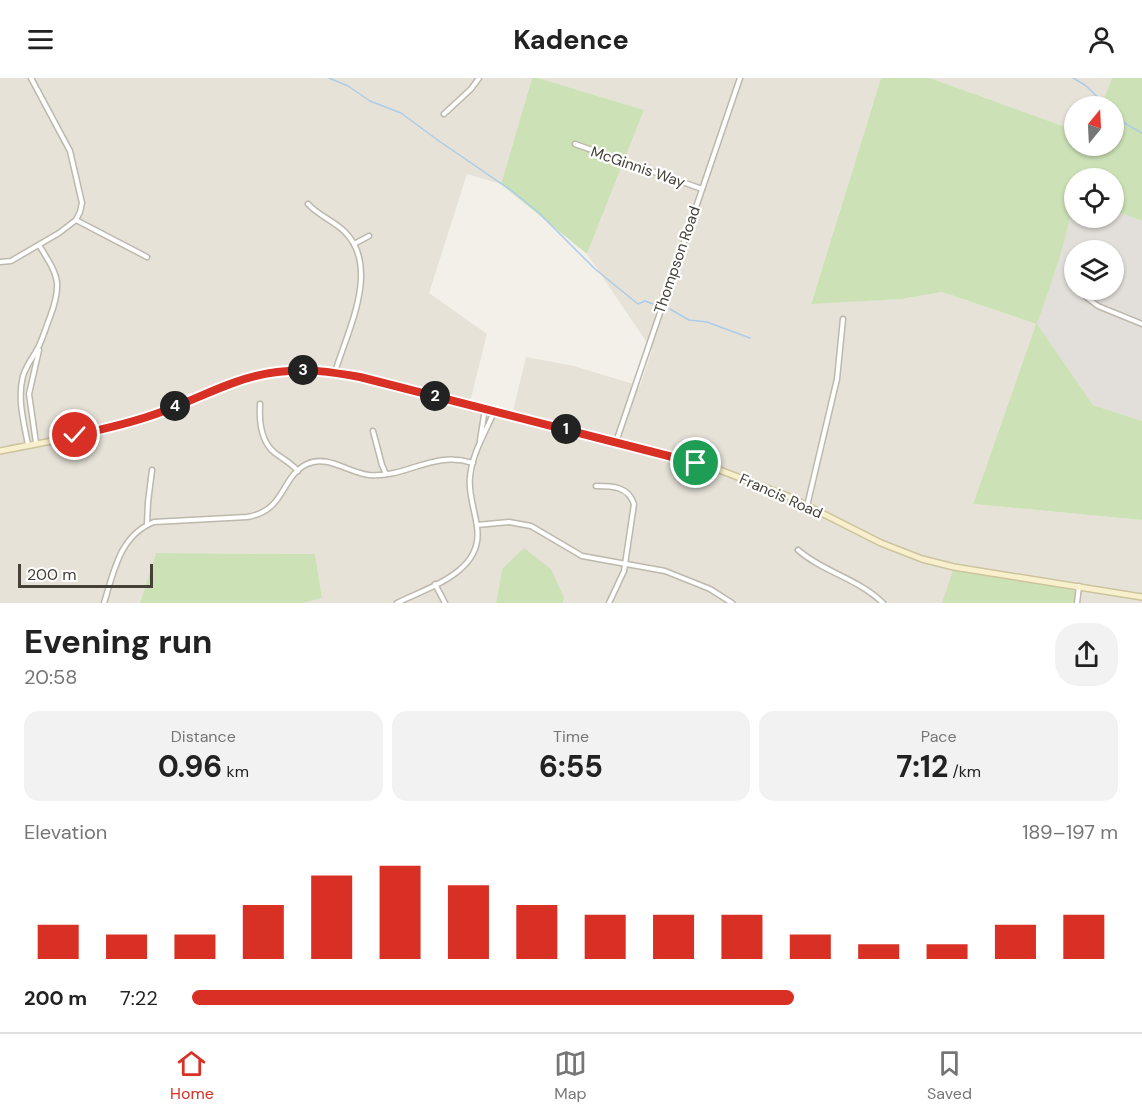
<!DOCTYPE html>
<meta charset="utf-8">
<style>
body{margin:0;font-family:"DM Sans",sans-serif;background:#f2f2f2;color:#222;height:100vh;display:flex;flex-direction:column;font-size:22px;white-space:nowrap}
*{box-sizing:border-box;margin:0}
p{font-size:20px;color:#767676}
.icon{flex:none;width:33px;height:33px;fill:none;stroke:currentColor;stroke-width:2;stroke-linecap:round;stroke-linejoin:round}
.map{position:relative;height:525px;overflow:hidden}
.panel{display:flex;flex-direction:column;background:#fff;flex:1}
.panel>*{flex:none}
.needle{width:39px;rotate:18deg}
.tools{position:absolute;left:1064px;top:18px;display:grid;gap:12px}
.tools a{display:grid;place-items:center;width:60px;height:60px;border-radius:50%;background:#fff;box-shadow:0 2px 4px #0004;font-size:30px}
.scale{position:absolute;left:18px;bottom:15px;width:135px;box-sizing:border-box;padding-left:6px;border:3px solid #454138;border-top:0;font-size:16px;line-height:21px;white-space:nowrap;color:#454138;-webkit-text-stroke:4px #fff;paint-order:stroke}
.pin{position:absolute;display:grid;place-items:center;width:51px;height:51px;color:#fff;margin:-26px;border:3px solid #fff;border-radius:50%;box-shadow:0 2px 6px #0007}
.km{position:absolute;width:30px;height:30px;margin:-15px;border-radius:50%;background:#222;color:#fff;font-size:16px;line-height:30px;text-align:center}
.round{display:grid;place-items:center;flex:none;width:63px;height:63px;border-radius:24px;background:#f2f2f2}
.head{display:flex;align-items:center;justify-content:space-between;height:102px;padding:0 24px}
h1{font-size:33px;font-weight:700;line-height:45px}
.stats{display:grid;grid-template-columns:repeat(3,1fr);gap:9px;height:102px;padding:6px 24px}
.stats div{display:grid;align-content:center;border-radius:15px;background:#f2f2f2;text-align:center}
.stats b{font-size:30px;font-weight:700}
.stats small{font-size:16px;font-weight:400}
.stats p{font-size:16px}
.chart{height:168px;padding:12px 24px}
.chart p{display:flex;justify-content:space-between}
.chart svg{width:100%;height:108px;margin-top:6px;stroke:#d93025;stroke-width:6}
ul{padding:0 24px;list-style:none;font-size:20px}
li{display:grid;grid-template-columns:96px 72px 1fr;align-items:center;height:45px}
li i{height:15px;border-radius:8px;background:#d93025}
header{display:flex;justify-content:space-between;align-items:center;height:78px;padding:0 24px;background:#fff;font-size:27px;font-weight:700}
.dock{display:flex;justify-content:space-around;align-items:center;height:84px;border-top:2px solid #e0e0e0;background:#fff;font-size:16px;color:#767676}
.dock a{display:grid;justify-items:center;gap:3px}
.dock .on{color:#d93025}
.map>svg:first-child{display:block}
</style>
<header><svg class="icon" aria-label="menu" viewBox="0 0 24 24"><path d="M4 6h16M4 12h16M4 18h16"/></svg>Kadence<svg class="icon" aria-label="person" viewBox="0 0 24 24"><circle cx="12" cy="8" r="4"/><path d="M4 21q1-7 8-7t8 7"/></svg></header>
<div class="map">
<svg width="1142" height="525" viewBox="0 0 1142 525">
<rect width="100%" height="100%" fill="#f2f0e9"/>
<g fill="#e6e2d8">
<polygon points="0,0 532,0 501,106 467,96 429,215 487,256 470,324 513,333 526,279 574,288 640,308 652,272 587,176 644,32 538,0 881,0 811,225 902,221 942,214 1036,246 973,426 1142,442 1142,525 563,525 564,520 502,491 496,525 303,525 322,520 315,476 156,475 140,525 0,525"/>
<polygon points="930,0 1112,0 1101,28 1074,28 1074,52"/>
</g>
<path fill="#e2dfda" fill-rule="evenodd" d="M1074,118V140H1113V132L1142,143V343L1093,327L1036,246L1055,193ZM1074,172H1113V212H1074Z"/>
<g fill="#cce2b6">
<polygon points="532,0 538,0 644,32 587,176 501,106"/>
<path d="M881,0H930L1074,52V68H1113V28H1101L1112,0H1142V143L1113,132V100H1074C1074,147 1052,202 1037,246L1093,327L1142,343V442L973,426L1036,246L942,214L902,221L811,226Z"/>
<polygon points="524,470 551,491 564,520 563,525 496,525 502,491"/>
<polygon points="156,475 315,476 322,520 303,525 140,525"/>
<polygon points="954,489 1079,508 1077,525 942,525"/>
</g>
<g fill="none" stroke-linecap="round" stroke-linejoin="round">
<g stroke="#accce8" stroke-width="1.5">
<polyline points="329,0 348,8 370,23 401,35 439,63 512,113 538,134 595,191 638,226 645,223 656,227"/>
<polyline points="1073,0 1085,7 1107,28"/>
<polyline points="1113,34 1126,46 1142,55"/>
<polyline points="670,231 689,242 707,244 750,260"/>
</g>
<defs>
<g id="street">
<polyline points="444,36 471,11 479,0"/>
<polyline points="575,66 702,111"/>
<path d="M308,126C319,138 334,143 345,154C381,190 347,254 335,294"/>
<polyline points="76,142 147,179"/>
<polyline points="354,166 369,158"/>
<polyline points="0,184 11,183 59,155 76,142 80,134 82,125 70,73 31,0"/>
<polyline points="1086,219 1098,228 1142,246"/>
<path d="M260,326C259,343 261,364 275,375C283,381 291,385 298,393"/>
<polyline points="373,353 382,387 386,396"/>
<polyline points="480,362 485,331"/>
<polyline points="616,364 740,0"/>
<polyline points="36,365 29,316 39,272"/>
<path d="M28,367C24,345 17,321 23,298C26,288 33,279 38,270C43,260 46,249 50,239C63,204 58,198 39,167"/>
<path d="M596,408C612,408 628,408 634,426L624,493L609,525"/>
<polyline points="807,428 837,301 843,241"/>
<polyline points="147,446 148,424 152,392"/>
<polyline points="477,447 509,444 531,448 582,478 665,493 710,511 732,525"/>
<path d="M798,472C823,494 859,501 883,525"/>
<polyline points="435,506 445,525"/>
<path d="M104,525C114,493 120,457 154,444L247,439C286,433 280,399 307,386C327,376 349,395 369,397C408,400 432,372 473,385"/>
<path d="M397,525C429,509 484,494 477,449C475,432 468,416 470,399C472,376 485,355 494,334"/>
<polyline points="1077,525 1079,508"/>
</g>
<path id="secondary" d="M0,373C45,364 91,357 135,343C164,334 191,320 220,309C269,291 309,290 360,299L717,391L790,419L881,465L922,481L954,489L1142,519"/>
</defs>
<use href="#street" stroke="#bdb8ac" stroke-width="7"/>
<use href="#secondary" stroke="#cdc39e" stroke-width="8"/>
<use href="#street" stroke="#fff" stroke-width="4"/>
<use href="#secondary" stroke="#f8f0cd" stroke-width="5"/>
</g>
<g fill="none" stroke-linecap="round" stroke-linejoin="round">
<defs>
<path id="route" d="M75,357C105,351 135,344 164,333C202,319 236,299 277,294C305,290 332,294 360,299L696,385"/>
</defs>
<use href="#route" stroke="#fff" stroke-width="12"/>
<use href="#route" stroke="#d93025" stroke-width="8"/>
</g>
<g text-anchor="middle" stroke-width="4.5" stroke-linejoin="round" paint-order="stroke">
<g font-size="15" fill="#454138" stroke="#fff">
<text transform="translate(638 89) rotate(19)" y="5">McGinnis Way</text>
<text transform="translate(677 182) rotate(-71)" y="5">Thompson Road</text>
<text transform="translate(781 418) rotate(24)" y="5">Francis Road</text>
</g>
</g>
</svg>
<div class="tools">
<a><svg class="needle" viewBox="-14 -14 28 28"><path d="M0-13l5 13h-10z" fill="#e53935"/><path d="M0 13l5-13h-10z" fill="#767676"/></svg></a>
<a><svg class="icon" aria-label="locate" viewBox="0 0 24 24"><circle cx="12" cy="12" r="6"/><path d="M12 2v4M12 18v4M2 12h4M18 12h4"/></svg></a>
<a><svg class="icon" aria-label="layers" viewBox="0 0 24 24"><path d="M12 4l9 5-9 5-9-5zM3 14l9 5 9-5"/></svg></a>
</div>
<div class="scale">200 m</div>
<div class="pin" style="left:696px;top:385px;background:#1e9e55"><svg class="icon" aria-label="arrive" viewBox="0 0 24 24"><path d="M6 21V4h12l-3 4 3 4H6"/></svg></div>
<div class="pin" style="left:75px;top:357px;background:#d93025"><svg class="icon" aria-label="check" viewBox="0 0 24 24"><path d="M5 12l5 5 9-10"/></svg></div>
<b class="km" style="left:566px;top:351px">1</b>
<b class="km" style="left:435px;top:318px">2</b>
<b class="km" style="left:303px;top:292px">3</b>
<b class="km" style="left:175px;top:328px">4</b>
</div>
<section class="panel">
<div class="head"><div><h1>Evening run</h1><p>20:58</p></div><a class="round"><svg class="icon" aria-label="share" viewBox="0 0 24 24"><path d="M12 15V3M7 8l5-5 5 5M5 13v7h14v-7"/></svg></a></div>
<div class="stats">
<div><p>Distance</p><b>0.96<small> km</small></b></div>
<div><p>Time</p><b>6:55</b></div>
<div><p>Pace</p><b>7:12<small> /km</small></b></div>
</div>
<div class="chart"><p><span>Elevation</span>189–197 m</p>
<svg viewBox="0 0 160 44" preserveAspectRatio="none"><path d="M5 44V30M15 44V34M25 44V34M35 44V22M45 44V10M55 44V6M65 44V14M75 44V22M85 44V26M95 44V26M105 44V26M115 44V34M125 44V38M135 44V38M145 44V30M155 44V26"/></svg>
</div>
<ul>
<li><b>200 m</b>7:22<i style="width:65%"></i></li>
</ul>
</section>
<nav class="dock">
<a class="on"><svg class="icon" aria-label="home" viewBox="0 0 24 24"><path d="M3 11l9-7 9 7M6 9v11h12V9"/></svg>Home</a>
<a><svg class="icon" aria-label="map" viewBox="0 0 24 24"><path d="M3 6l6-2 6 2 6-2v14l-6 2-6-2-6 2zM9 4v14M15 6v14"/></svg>Map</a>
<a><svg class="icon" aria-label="saved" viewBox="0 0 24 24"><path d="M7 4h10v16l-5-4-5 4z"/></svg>Saved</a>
</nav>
